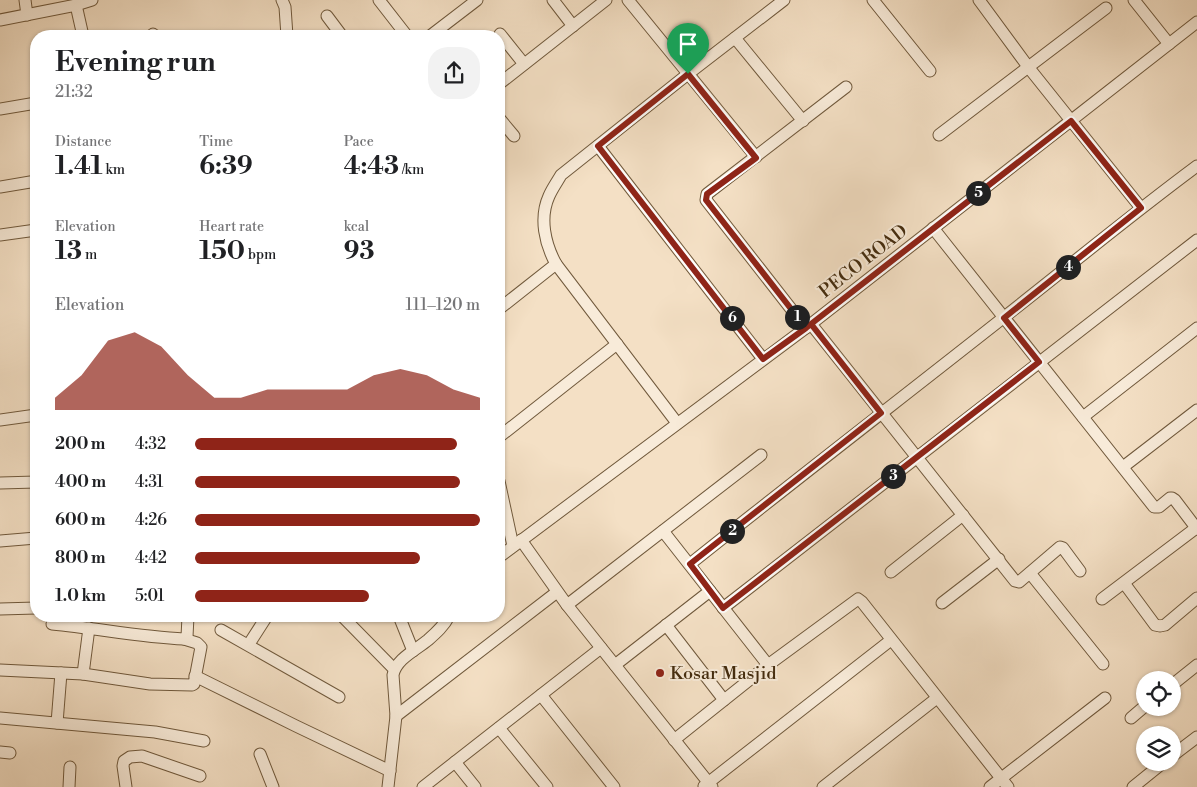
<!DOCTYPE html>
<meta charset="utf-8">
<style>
body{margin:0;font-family:"Libre Bodoni",serif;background:#f2f2f2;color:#202124;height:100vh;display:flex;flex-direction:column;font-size:19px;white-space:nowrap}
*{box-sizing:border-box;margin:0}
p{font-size:16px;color:#757577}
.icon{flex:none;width:28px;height:28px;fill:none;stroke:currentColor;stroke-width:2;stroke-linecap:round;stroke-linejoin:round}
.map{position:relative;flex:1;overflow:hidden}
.sheet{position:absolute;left:30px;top:30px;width:475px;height:592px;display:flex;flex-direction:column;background:#fff;border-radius:20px;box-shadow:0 1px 4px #0004}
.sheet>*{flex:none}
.buttons{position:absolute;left:1136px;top:671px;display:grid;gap:10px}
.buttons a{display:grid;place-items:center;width:45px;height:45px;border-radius:50%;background:#fff;box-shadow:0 1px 4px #0004;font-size:25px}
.pin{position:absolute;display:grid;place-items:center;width:42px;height:42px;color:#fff;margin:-51px -21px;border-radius:50% 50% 50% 0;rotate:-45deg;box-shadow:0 0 5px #0007}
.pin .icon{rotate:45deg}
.km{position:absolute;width:25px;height:25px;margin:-12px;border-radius:50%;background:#222;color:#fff;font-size:14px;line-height:25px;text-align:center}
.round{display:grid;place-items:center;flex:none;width:52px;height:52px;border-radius:20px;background:#f2f2f2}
.headline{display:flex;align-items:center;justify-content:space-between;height:85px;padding:0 25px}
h1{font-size:28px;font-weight:800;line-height:38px}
.stats{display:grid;grid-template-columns:repeat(3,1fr);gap:8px;height:85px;padding:5px 25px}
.stats div{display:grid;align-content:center}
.stats b{font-size:25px;font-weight:800}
.stats small{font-size:14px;font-weight:400}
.stats p{font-size:14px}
.chart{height:140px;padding:10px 25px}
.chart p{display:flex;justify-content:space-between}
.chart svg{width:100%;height:90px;margin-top:5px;fill:#8f2418;opacity:.7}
ul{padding:0 25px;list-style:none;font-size:16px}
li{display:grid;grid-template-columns:80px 60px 1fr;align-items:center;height:38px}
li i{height:12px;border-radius:6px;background:#8f2418}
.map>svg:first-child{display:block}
</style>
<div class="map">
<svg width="1197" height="787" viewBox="0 0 1197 787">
<rect width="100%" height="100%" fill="#f4e0c5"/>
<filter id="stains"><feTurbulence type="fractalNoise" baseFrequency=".004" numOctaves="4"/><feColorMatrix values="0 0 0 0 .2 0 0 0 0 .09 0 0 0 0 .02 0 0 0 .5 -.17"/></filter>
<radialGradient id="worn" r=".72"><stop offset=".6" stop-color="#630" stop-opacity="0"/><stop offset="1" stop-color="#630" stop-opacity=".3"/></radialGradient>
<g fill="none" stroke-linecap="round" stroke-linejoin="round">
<defs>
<g id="minor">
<polyline points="25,0 27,15"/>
<polyline points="282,0 285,7 287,36"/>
<polyline points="379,0 407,36"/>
<polyline points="553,0 573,26"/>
<polyline points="628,0 756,157"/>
<polyline points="873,0 930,71"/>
<polyline points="979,0 1029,68 1141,208"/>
<polyline points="1134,0 1169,44"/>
<polyline points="76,5 83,36"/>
<polyline points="327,16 342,36"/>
<polyline points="0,20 76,5 92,0"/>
<polyline points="153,34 153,36"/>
<polyline points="500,34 524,64"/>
<polyline points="430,36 477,0"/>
<polyline points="735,38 803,121"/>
<polyline points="499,84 606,0"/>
<polyline points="0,109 36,103"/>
<polyline points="499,118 514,136"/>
<polyline points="939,135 1106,8"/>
<polyline points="598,146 763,359"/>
<polyline points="0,187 36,181"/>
<polyline points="933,228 1154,507 1159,507 1170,498 1172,498 1175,500 1197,529"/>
<polyline points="0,235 36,230"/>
<polyline points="499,309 556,264"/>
<polyline points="811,324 1015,581 1019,582 1060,547 1063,548 1080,571"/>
<polyline points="806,328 706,200 707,194 846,87"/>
<polyline points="1083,417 1197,328"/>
<polyline points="0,420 36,415"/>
<path d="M677,423L556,264C545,244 539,218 549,196C552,189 557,182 561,175L688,74L784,0"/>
<polyline points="499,437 617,344"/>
<polyline points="1123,467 1197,410"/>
<polyline points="499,481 513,546"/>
<polyline points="0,483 36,482"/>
<polyline points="663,531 768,665"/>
<polyline points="521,540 567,605 712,787"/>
<polyline points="0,541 36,538"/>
<polyline points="499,557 811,324 1197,22"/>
<path d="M690,564C794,481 899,400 1003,318C1068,267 1131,215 1197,166"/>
<polyline points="891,572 963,515"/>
<polyline points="1030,573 1103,664"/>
<polyline points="1124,583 1155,625 1160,626 1165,625 1197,598"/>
<polyline points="1102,599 1196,528"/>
<polyline points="942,603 999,559"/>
<polyline points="567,605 761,455"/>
<polyline points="723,608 1197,240"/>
<polyline points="0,609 36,608"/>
<polyline points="342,616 394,669"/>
<polyline points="399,616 413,651"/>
<path d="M52,624C96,628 140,637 184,639L187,637L188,616"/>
<polyline points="666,625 724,700"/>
<polyline points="221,630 339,697"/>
<polyline points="249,644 267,616"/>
<polyline points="615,665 710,591"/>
<polyline points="0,670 83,674 150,684 192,685 194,684 201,647 197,643 184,639"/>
<polyline points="83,674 89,628"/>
<polyline points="195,676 296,726 390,771"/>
<polyline points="1172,685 1197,665"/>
<polyline points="541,695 614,787"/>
<polyline points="396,716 557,592"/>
<polyline points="0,718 155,732 204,741"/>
<polyline points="1131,718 1145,706"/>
<polyline points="57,723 61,673"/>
<polyline points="499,728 547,787"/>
<polyline points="674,740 768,665 858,599 862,602 1008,787"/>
<polyline points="0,752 10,753"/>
<polyline points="260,754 273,787"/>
<polyline points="1172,756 1197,737"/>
<polyline points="455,762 475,787"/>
<polyline points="704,786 891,640"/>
<polyline points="69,787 70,767"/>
<polyline points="126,787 123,766 124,761 130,757 142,756 200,776"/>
<path d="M388,787L396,716L393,675C396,659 416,650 428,640C436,633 444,626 449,616"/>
<polyline points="423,787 601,648"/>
<polyline points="823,787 937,698"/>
<polyline points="990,787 1105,698"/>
<polyline points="1133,787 1164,762"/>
</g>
</defs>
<use href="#minor" stroke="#70593c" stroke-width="13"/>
<use href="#minor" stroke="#f8ebd9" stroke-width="11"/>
</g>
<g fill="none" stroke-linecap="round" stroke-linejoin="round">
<defs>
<polyline id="route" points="688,74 756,158 707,194 706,200 806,328 811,324 881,413 690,564 723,608 1039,362 1004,318 1141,208 1071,121 811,324 806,328 763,359 598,146 688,74"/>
</defs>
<use href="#route" stroke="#fff" stroke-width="10"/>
<use href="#route" stroke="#8f2418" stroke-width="6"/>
</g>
<circle fill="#8f2418" stroke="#f8ebd9" stroke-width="2" cx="660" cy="673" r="5"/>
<g text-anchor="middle" stroke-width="4" stroke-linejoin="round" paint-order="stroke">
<g font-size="18" fill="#442c0e" stroke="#f8ebd9">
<text transform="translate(863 261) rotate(-38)" y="6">PECO ROAD</text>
</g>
<g font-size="18" fill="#442c0e" stroke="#f8ebd9" text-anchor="start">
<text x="670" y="679">Kosar Masjid</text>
</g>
</g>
<rect width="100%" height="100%" filter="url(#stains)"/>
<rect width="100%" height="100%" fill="url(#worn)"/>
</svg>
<div class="buttons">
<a><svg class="icon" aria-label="locate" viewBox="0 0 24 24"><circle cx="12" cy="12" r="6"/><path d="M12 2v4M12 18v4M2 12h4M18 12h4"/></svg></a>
<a><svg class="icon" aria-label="layers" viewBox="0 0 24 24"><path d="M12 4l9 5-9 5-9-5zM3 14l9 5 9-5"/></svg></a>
</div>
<div class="pin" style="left:688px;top:74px;background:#1e9e55"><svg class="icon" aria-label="arrive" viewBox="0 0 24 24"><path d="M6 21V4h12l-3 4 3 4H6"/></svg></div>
<b class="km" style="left:797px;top:317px">1</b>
<b class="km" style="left:732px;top:531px">2</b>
<b class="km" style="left:893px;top:476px">3</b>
<b class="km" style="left:1068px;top:267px">4</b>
<b class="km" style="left:978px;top:193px">5</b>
<b class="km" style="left:732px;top:318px">6</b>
<section class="sheet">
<div class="headline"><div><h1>Evening run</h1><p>21:32</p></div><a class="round"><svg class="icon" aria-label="share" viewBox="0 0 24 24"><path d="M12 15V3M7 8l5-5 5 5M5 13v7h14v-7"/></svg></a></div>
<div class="stats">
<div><p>Distance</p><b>1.41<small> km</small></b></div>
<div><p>Time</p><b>6:39</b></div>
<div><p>Pace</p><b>4:43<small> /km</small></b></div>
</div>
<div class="stats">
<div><p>Elevation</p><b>13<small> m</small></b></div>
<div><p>Heart rate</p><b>150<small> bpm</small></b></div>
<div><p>kcal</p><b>93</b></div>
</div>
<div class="chart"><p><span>Elevation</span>111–120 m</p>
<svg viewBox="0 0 160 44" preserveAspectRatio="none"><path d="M0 44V38L10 27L20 10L30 6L40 13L50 27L60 38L70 38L80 34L90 34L100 34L110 34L120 27L130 24L140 27L150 34L160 38V44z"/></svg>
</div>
<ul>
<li><b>200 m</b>4:32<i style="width:92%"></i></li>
<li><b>400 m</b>4:31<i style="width:93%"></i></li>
<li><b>600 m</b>4:26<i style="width:100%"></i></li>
<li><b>800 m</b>4:42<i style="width:79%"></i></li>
<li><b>1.0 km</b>5:01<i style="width:61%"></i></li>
</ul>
</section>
</div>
